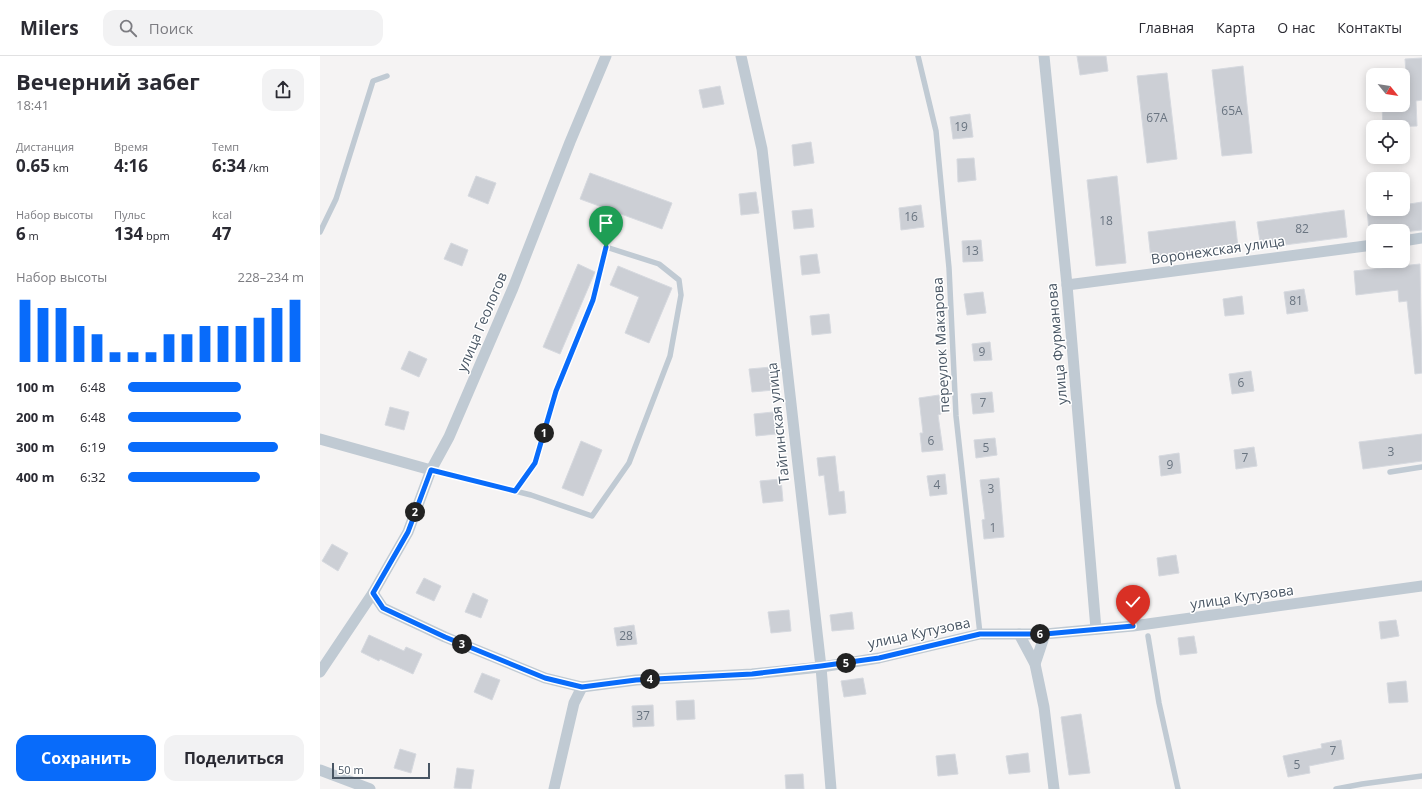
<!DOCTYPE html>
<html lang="ru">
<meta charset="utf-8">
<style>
body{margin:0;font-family:"Open Sans",sans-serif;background:#f2f2f3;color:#2b2b33;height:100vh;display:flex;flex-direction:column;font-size:15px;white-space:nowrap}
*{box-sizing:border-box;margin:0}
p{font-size:13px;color:#7c7c81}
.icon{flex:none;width:22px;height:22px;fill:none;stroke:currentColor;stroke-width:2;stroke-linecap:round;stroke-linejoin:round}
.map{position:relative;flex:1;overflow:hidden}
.details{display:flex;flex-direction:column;background:#fff;width:320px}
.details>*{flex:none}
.needle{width:26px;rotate:120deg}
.fabs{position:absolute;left:1046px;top:12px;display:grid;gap:8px}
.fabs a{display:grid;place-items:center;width:44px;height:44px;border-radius:8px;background:#fff;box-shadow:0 2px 10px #0003;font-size:20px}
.scale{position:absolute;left:12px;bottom:10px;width:98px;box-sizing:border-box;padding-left:4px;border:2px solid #485563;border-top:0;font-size:11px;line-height:14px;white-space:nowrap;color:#485563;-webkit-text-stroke:3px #fff;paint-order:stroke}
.pin{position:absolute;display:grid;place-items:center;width:34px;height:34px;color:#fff;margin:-41px -17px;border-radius:50% 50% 50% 0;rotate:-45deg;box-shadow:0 0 4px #0007}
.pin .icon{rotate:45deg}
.km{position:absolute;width:20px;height:20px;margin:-10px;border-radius:50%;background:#222;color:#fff;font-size:11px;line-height:20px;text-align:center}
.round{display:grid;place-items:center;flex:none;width:42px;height:42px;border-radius:12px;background:#f2f2f3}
.headline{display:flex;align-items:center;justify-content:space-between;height:68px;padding:0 16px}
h1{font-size:22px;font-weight:700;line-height:30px}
.figures{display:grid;grid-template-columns:repeat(3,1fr);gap:6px;height:68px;padding:4px 16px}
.figures div{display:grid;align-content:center}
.figures b{font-size:17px;font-weight:700}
.figures small{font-size:11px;font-weight:400}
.figures p{font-size:11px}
.chart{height:112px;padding:8px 16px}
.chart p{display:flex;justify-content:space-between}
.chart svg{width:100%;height:72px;margin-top:4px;stroke:#086bfa;stroke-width:6}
.button{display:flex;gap:8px;margin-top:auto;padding:8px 16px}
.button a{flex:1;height:46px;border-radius:12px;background:#086bfa;color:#fff;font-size:16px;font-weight:700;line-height:46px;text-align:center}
.button a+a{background:#f2f2f3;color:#2b2b33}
ul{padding:0 16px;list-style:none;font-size:13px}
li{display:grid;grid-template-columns:64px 48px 1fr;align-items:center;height:30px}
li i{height:10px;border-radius:5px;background:#086bfa}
header{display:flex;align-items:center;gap:24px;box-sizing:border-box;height:56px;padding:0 20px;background:#fff;border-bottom:1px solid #e1e1e2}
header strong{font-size:19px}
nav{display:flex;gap:22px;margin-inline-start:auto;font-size:14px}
.search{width:280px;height:36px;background:#f2f2f3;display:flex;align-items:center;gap:10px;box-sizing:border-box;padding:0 14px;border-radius:12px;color:#7c7c81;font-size:15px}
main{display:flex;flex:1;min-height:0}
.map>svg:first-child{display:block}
</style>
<header>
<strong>Milers</strong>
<div class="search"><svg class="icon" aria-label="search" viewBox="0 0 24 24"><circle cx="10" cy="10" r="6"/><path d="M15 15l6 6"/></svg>Поиск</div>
<nav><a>Главная</a><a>Карта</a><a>О нас</a><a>Контакты</a></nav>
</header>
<main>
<section class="details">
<div class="headline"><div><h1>Вечерний забег</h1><p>18:41</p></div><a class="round"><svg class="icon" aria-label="share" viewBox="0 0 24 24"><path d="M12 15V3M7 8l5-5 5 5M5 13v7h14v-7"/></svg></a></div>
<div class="figures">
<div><p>Дистанция</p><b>0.65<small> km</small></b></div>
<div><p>Время</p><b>4:16</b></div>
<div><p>Темп</p><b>6:34<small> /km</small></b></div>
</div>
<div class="figures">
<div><p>Набор высоты</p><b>6<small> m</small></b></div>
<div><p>Пульс</p><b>134<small> bpm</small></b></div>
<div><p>kcal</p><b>47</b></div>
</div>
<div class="chart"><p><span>Набор высоты</span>228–234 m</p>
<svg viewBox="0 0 160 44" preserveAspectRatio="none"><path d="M5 44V6M15 44V11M25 44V11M35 44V22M45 44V27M55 44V38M65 44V38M75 44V38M85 44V27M95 44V27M105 44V22M115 44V22M125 44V22M135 44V17M145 44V11M155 44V6"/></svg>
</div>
<ul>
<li><b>100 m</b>6:48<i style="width:64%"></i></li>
<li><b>200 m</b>6:48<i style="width:64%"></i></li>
<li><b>300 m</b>6:19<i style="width:85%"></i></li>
<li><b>400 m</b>6:32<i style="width:75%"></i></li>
</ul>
<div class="button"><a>Сохранить</a><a>Поделиться</a></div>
</section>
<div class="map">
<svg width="1102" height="733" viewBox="0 0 1102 733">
<rect width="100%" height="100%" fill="#f5f3f3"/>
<g fill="#cccfd5" stroke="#d6d9df">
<polygon points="757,0 786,0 788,15 760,19"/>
<polygon points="1102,2 1102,44 1096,45 1097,70 1063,71 1062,49 1083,49 1083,17 1086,17 1085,3"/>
<polygon points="923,10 932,97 902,100 892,14"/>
<polygon points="847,17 857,103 827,107 817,20"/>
<polygon points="400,30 404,48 383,52 379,34"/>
<polygon points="650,58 653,81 633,83 630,61"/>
<polygon points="491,86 494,107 474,110 472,89"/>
<polygon points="654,102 656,124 638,126 637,103"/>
<polygon points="270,117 352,147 342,173 260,143"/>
<polygon points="156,120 176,127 168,148 148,140"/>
<polygon points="797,120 806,207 776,210 767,124"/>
<polygon points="436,136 439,157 421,159 419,138"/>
<polygon points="1102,146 1102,174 1083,176 1049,175 1047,153 1083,153 1083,149"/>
<polygon points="601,149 604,171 581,174 579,152"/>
<polygon points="492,153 494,171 474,173 472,155"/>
<polygon points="1024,154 1027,181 941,192 937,166"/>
<polygon points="915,165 918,191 831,203 828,176"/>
<polygon points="661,184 663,205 643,206 642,185"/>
<polygon points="131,187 148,194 142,210 124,203"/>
<polygon points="497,198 500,217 482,219 480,200"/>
<polygon points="258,208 275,216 240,298 223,291"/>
<polygon points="1100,208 1102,317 1095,318 1087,245 1079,246 1078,234 1036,239 1034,215"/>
<polygon points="298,210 352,232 329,287 305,277 319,241 290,229"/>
<polygon points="984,233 988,255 967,258 964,236"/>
<polygon points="663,236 666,257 647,259 644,238"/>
<polygon points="922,240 924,258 905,260 903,243"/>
<polygon points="509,258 511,277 492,279 490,260"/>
<polygon points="670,286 672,304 654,305 652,288"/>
<polygon points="89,295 107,303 99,321 81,313"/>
<polygon points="451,311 454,334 432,336 429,313"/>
<polygon points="931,315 934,335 912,338 909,318"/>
<polygon points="672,336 674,356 653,358 651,338"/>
<polygon points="619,339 621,358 618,359 623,394 602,396 600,377 603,377 599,342"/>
<polygon points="70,351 89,356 84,374 65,369"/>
<polygon points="453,356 456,378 436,380 434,358"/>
<polygon points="1102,378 1102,405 1043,413 1039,386"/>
<polygon points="675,382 677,399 656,402 654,384"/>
<polygon points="261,385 282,394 263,440 242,432"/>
<polygon points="934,391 937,410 916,413 914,394"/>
<polygon points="859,397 861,417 841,420 839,400"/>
<polygon points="515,400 519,436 524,435 526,457 509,459 504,419 499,420 497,402"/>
<polygon points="625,418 627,438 610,440 607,420"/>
<polygon points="679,422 684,481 664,483 662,464 665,463 660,424"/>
<polygon points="461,423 463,445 443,447 440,425"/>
<polygon points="12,488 28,497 18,515 2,505"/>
<polygon points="856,499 859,517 839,520 837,502"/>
<polygon points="104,522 121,530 114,545 96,537"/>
<polygon points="153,537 168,544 161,562 145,556"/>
<polygon points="469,554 471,575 451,577 448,556"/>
<polygon points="532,556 534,573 512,575 510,559"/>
<polygon points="1076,564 1079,580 1061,583 1059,566"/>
<polygon points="314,569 317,588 297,590 294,572"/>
<polygon points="49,579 84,595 86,591 102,598 93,618 60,603 59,605 41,596"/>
<polygon points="874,580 877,597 860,599 858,582"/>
<polygon points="162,617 180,624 172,644 154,636"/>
<polygon points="543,622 546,638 524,641 521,625"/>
<polygon points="1086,625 1088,646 1069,647 1067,627"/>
<polygon points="374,644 375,663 357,664 356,645"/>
<polygon points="333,649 334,670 313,671 312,650"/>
<polygon points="761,658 770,717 749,719 741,661"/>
<polygon points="1021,684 1024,703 989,710 990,717 968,721 963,700 1002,692 1001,688"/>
<polygon points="80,693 96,698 91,717 74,712"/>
<polygon points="708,697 710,716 689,718 686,700"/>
<polygon points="635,698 638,718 618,720 616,700"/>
<polygon points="137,712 154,714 151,733 134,732"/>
<polygon points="483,718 484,733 466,733 465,719"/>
</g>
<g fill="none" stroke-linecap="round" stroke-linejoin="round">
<g stroke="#c0cad3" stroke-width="5.5">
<polyline points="598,0 616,75 629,212 636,360 660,578"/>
<polyline points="0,176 16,143 53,25 67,20"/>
<polyline points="111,414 211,439 272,460 309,407 350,300 361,239 359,224 339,208 286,191 273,244 236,335 215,407 195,435"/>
<polyline points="1070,416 1102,411"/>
<polyline points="828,580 839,647 858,733"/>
<polyline points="1016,733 1042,728 1102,720"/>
</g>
<g stroke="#c0cad3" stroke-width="11">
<polyline points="421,0 442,93 501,611 511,733"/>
<polyline points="724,0 747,229 776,573"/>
<polyline points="1083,185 1102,182"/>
<polyline points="747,229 1053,189"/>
<polyline points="0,383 111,414"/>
<polyline points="53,537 63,552 125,581 225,622 262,631 316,624 432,618 501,611 559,602 660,578 725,578 813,570 1102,530"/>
<polyline points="699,578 715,608 724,651 734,733"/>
<polyline points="715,608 725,578"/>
<polyline points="0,616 53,537 88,476 111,414 129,381 193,232 250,86 286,0"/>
<polyline points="0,714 50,733"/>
<polyline points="234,733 254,647 262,631"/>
</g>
</g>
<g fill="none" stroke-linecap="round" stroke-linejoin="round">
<defs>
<polyline id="route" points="286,191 273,244 236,335 215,407 195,435 111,414 88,476 53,537 63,552 125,581 225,622 262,631 316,624 432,618 501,610 559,602 660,578 725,578 813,570"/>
</defs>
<use href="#route" stroke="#fff" stroke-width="8"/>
<use href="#route" stroke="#086bfa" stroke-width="5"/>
</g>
<g text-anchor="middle" stroke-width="3" stroke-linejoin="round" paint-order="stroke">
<g font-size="12" fill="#697480">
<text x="912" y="59">65А</text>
<text x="837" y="66">67А</text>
<text x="641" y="75">19</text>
<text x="591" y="165">16</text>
<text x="786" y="169">18</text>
<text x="982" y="177">82</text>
<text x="652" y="199">13</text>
<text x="976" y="249">81</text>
<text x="662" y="300">9</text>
<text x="921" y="331">6</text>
<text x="663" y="351">7</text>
<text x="611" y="389">6</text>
<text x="666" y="396">5</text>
<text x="1071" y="400">3</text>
<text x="925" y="406">7</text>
<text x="850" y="413">9</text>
<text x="617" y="433">4</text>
<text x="671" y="437">3</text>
<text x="673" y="476">1</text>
<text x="306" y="584">28</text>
<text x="323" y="664">37</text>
<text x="1013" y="699">7</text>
<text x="977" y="713">5</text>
</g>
<g font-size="14" fill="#485563" stroke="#fff">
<text transform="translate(898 194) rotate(-8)" y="5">Воронежская улица</text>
<text transform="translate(162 266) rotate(-67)" y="5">улица Геологов</text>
<text transform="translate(737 288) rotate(-95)" y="5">улица Фурманова</text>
<text transform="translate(621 289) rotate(-93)" y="5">переулок Макарова</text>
<text transform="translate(458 367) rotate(-96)" y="5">Тайгинская улица</text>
<text transform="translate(922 541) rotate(-8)" y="5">улица Кутузова</text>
<text transform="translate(599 577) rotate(-12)" y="5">улица Кутузова</text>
</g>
</g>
</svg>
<div class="fabs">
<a><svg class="needle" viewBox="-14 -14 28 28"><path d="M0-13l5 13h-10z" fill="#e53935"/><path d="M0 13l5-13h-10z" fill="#7c7c81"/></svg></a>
<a><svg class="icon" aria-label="locate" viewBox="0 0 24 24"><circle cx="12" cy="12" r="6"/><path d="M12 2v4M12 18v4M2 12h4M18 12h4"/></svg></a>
<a>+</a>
<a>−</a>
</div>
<div class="scale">50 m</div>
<div class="pin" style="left:286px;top:191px;background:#1e9e55"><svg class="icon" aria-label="arrive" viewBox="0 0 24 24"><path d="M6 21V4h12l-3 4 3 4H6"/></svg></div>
<div class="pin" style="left:813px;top:570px;background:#d93025"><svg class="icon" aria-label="check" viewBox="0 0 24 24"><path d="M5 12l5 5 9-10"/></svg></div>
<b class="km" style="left:224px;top:377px">1</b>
<b class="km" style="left:95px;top:456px">2</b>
<b class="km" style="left:142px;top:588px">3</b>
<b class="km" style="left:330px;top:623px">4</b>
<b class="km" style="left:526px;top:607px">5</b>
<b class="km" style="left:720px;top:578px">6</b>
</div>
</main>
